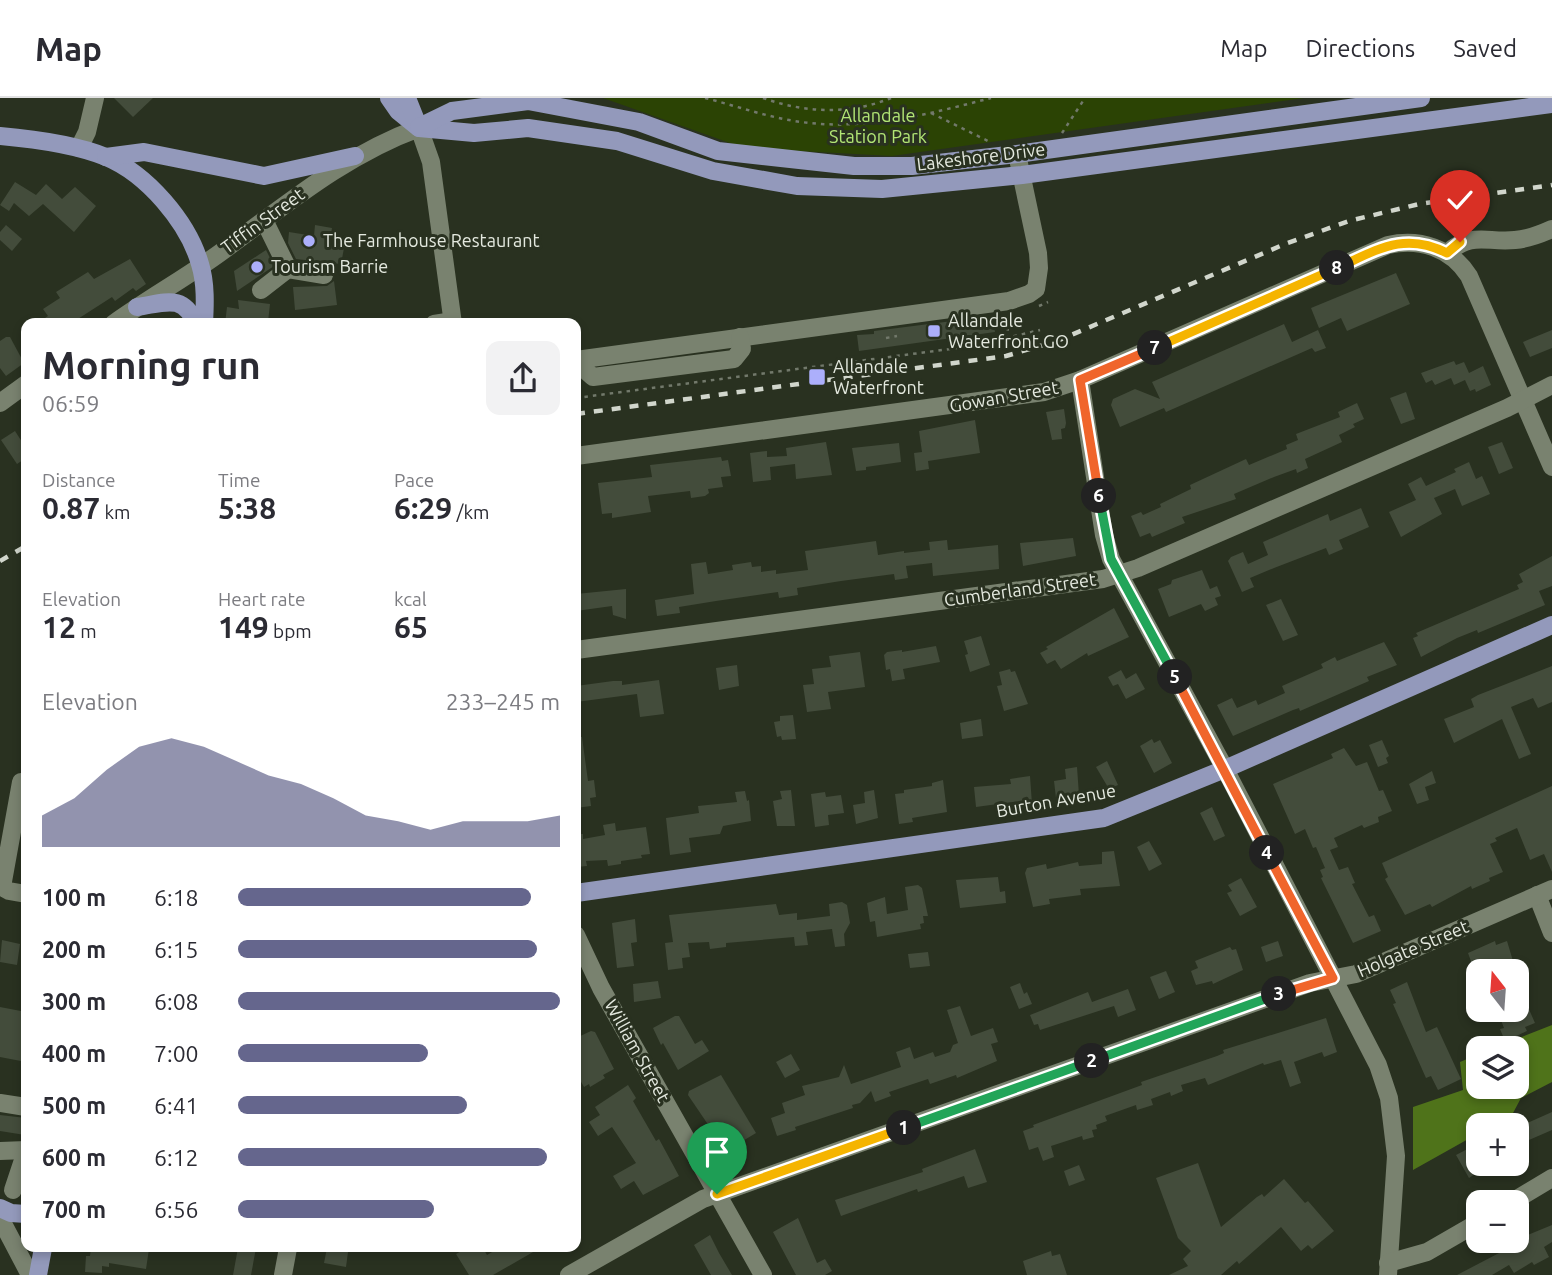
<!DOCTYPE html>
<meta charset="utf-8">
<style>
body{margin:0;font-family:Ubuntu,sans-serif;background:#f2f2f3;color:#2b2b33;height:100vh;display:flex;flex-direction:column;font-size:26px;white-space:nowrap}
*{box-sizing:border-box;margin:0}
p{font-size:23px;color:#7c7c81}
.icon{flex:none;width:38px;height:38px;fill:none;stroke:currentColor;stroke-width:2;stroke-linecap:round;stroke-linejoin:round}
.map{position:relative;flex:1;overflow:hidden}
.side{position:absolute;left:21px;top:220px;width:560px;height:934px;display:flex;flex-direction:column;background:#fff;border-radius:14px;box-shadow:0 4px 10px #0003}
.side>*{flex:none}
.needle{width:46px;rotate:343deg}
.tools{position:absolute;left:1466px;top:861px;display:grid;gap:14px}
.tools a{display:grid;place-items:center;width:63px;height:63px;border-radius:14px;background:#fff;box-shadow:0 4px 10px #0003;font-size:35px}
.pin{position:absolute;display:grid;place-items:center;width:60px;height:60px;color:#fff;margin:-72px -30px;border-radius:50% 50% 50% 0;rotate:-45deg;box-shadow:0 0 7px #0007}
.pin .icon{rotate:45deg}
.km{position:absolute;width:35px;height:35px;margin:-18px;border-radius:50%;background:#222;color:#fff;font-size:19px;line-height:35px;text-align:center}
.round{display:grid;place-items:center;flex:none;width:74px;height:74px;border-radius:14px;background:#f2f2f3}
.summary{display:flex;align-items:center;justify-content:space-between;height:119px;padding:0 21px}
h1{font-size:38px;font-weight:600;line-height:52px}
.figures{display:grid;grid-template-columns:repeat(3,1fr);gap:10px;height:119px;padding:7px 21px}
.figures div{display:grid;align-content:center}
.figures b{font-size:30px;font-weight:600}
.figures small{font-size:19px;font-weight:400}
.figures p{font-size:19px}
.chart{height:196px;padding:14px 21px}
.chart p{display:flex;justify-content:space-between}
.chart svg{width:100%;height:126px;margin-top:7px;fill:#65668d;opacity:.7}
ul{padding:0 21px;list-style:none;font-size:23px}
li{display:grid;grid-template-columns:112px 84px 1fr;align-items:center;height:52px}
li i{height:18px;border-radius:9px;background:#65668d}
header{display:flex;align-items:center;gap:42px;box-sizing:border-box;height:98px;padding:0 35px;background:#fff;border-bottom:2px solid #e1e1e2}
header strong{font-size:33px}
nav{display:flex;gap:38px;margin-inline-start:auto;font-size:24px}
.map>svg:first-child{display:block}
</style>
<header>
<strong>Map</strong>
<nav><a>Map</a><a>Directions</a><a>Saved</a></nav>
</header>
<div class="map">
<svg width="1552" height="1177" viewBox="0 0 1552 1177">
<rect width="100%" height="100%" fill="#293120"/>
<polygon fill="#2b4304" points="603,0 1304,0 892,58 744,50"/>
<polygon fill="#4f731a" points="1552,927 1552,984 1521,1000 1513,1015 1492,1027 1479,1027 1479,1035 1413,1072 1413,1009 1463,992 1460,964 1479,956 1479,989 1517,989 1517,950 1494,950"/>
<g fill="#434c3b">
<polygon points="114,0 153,0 133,19"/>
<polygon points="15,84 36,97 46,86 62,101 75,89 96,108 74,134 43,106 29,118 14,105 9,113 0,107"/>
<polygon points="6,127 22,141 12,153 0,142 0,134"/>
<polygon points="315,127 332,130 329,147 344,150 341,166 296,161 288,145 289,134 314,138"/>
<polygon points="266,152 274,168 237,193 234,173"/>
<polygon points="130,161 146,186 136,193 133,190 115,203 112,199 70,226 36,226 48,218 43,211 60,200 56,194 88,174 94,181"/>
<polygon points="1396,175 1410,206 1347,233 1341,220 1319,230 1311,210"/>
<polygon points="334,183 337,207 295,212 293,189 327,188"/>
<polygon points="238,202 270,206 268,224 225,226 227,209 239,211"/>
<polygon points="992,218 995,234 859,253 857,237 874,236 874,233"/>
<polygon points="1284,226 1292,244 1318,232 1326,250 1315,254 1312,250 1166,314 1164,310 1120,329 1111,307 1113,301 1135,291 1160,301 1152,284"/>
<polygon points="1552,232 1552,250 1530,259 1523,244"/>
<polygon points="6,239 10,239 24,265 6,278 0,270 0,243"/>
<polygon points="1454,263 1456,267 1464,264 1469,275 1483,268 1491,287 1476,294 1475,291 1470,293 1465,282 1454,287 1451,280 1435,287 1432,282 1426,285 1421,275"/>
<polygon points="1406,294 1415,321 1401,326 1390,300"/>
<polygon points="1357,305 1364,321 1353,326 1355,329 1339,337 1342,344 1305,361 1308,370 1297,375 1296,371 1274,379 1234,396 1236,401 1182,419 1185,425 1152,439 1150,435 1140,439 1131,418 1141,414 1143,417 1161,409 1160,406 1191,391 1190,387 1246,361 1249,367 1287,351 1286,347 1298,342 1296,336 1340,319 1338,314"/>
<polygon points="1064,311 1066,325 1065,330 1061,331 1062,341 1052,342 1046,314"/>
<polygon points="975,322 980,355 928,363 929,371 916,373 914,355 922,354 919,333"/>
<polygon points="15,333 26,350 26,360 17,366 1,342"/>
<polygon points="826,344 832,377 796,381 795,366 770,369 771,382 753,384 750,355 767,353 767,359 787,358 786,350"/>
<polygon points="1502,344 1513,370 1499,376 1488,349"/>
<polygon points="899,345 901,364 866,369 866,372 856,373 852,350"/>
<polygon points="721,359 722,363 728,362 731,378 721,379 723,389 708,391 709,395 705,398 691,400 690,393 648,398 651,414 612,420 612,415 602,416 598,385 652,379 650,367"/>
<polygon points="1469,364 1476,381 1482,378 1490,396 1462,408 1455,391 1434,400 1442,416 1401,439 1389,414 1416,402 1408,386 1421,379 1426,388 1456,374 1454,371"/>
<polygon points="1361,410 1369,429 1339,442 1343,451 1329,457 1326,450 1274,470 1250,480 1254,489 1242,494 1228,463 1231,459 1243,454 1248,466 1268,457 1263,444 1328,416 1330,423"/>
<polygon points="1073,440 1076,458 1023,468 1020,445"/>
<polygon points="947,442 948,452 998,447 999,471 933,478 932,465 906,468 908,480 895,482 894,476 841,483 797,490 798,497 779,500 778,494 716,503 679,509 680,515 657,518 655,502 694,496 691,466 706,464 708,476 733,472 732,467 751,464 752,469 761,468 761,474 776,472 776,476 808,472 805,453 876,443 878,457 904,453 904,455 930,452 929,444"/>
<polygon points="1552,458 1552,488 1539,493 1545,507 1478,535 1477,532 1457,540 1421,559 1413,540 1418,538 1416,535 1519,491 1517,487 1523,484 1519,476"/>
<polygon points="1202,472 1210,491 1217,488 1221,498 1215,500 1218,507 1205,513 1201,506 1169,519 1158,491 1171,486 1172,482"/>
<polygon points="626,491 626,521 613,517 612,508 576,513 576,496"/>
<polygon points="1281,501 1298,537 1283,543 1266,507"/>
<polygon points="1114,510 1129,539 1088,558 1087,555 1061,571 1055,562 1047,566 1040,555 1048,551 1046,549"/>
<polygon points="981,538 990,567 970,574 965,557 968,556 964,543"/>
<polygon points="1384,544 1397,567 1367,579 1369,583 1300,613 1299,610 1293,612 1233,638 1217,607 1232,600 1237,610 1256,602 1258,607 1285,595 1282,588 1323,570 1321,566 1335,559 1337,563"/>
<polygon points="936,548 940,564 903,571 905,581 892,583 890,571 886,572 884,557 887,554 902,552 902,554"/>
<polygon points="860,554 865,589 828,594 831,611 807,614 803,587 814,586 812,571 831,569 829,558"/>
<polygon points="737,567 739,588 719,592 716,570"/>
<polygon points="1552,568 1552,604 1538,610 1533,600 1511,609 1531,656 1519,661 1502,621 1454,645 1444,621 1474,609 1471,601 1478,597"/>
<polygon points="1010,571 1011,574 1015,573 1028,606 1004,613 997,588 1002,587 999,574"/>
<polygon points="1121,572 1126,581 1136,575 1145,591 1126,601 1118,586 1113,588 1108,579"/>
<polygon points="659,582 664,616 640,619 637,596 576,604 576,588 613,583 622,583 622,587"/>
<polygon points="793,617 796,641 782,642 781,638 777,639 774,624 780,623 780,618"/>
<polygon points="981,621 983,638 962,641 960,625"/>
<polygon points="576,639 582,639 588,683 594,682 596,699 590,700 591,708 576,710"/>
<polygon points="1152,641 1154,645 1160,642 1172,665 1154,675 1140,648"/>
<polygon points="1382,642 1389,658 1386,660 1388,665 1378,669 1369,647"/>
<polygon points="1344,650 1356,668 1367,664 1379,693 1383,692 1392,713 1378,719 1379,724 1364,730 1362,727 1334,740 1338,749 1330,752 1339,772 1348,769 1355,785 1352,786 1369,819 1374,817 1381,833 1353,845 1321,780 1323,779 1320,772 1325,770 1316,749 1313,750 1305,731 1295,736 1273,686 1333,660 1331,656"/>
<polygon points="1107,663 1118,687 1109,691 1096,669"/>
<polygon points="1077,669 1079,697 1056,700 1054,683 1066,681 1065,671"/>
<polygon points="1432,673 1436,685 1425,689 1429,702 1417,706 1409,686"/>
<polygon points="1030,678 1032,706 1021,707 1020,703 976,709 974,689 1011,686 1010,681"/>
<polygon points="943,682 947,714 912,720 913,724 899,726 895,696 904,695 904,692 932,688 932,685"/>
<polygon points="1552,688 1552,774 1544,756 1530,762 1517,730 1495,740 1497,743 1490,746 1503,774 1489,780 1490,783 1472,791 1471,788 1432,809 1430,806 1405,817 1385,781 1388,779 1382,765"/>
<polygon points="791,692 795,728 777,728 773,703 782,701 780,693"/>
<polygon points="874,692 878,720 856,726 853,707 865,705 864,694"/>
<polygon points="745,693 747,703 749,702 751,723 723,728 720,736 689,740 691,754 670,757 666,720 699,715 698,708 737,704 735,694"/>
<polygon points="825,694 826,699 841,697 844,715 828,717 829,727 815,729 811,696"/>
<polygon points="1212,709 1225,738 1214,743 1200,715"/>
<polygon points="615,725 616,733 646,729 650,756 641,757 642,760 621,763 621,766 608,768 607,762 586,763 587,768 576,769 576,736 583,736 583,741 605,737 603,727"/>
<polygon points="1149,743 1162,766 1149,773 1137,749"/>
<polygon points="1114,753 1120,788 1080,791 1081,797 1049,801 1050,806 1033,809 1025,775 1027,770 1046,766 1047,771 1078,764 1079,768 1102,766 1102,754"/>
<polygon points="998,779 1000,794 1005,793 1006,805 960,810 956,782"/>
<polygon points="1241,780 1257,809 1240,818 1227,795 1232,793 1228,787"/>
<polygon points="918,787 922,790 928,818 923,818 924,825 920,826 921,831 877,839 875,823 870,824 867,805 885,799 887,816 908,812 905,789"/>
<polygon points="842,804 847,807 850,825 844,836 845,848 835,849 832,831 806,834 808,847 795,848 794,839 726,845 726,849 710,851 709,844 688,845 690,859 682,860 683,870 668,872 665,845 673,844 669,817 776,806 779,817 797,815 797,822 830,818 829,806"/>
<polygon points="635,821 637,844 631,845 634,868 617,870 612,825"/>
<polygon points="2,842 20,846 17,867 0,864"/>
<polygon points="1278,843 1283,858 1266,864 1261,849"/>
<polygon points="1495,843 1496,847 1507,843 1516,873 1482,873 1478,864 1472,866 1468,855"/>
<polygon points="1230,849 1232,852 1236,851 1243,872 1213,886 1212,883 1196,887 1191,873 1198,870 1195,863"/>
<polygon points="928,854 930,868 910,870 908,856"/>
<polygon points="1166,873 1175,894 1159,901 1150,879"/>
<polygon points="658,883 661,900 634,904 633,886"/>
<polygon points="1407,884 1426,934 1437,929 1461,981 1438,992 1431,978 1426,980 1393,906 1396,905 1390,892"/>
<polygon points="1517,884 1535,925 1525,929 1527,933 1505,943 1500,931 1504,930 1497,912 1517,912"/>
<polygon points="1020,885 1024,896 1027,894 1032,906 1019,911 1010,889"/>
<polygon points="1128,891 1136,912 1118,919 1114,908 1040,932 1038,926 1034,927 1030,917 1088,894 1092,904"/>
<polygon points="960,908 971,938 993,930 998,944 991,946 997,963 957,980 956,977 930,986 928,981 889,994 891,998 875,1004 871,993 860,1005 852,1007 853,1010 795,1029 796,1032 777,1038 771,1020 785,1015 782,1005 805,997 802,988 839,979 844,967 851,986 872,979 901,969 896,954 910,949 914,961 933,954 935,959 950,954 953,947 958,945 947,912"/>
<polygon points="0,909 26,914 26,964 0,959"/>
<polygon points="675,918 679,918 695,946 702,942 709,953 678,972 663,945 661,947 653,930"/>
<polygon points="1326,920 1337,954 1324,959 1322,954 1294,964 1301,985 1290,989 1281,962 1264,967 1263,965 1208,987 1205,980 1181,987 1183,993 1171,998 1170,994 1151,1001 1153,1007 1137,1012 1136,1007 1105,1018 1107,1023 1096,1027 1097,1031 1092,1032 1094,1039 1083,1042 1082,1038 1051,1048 1054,1059 1043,1063 1038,1049 1029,1052 1023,1033 1034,1029 1033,1027 1142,987 1141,984 1217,958 1224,955 1223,952"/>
<polygon points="591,933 595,934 614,971 603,977 605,980 590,989 589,986 584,989 576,975 576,940"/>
<polygon points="791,956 800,972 785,980 776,964"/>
<polygon points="721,977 756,1035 726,1053 688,997 689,993"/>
<polygon points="628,987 636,1000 633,1003 656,1043 659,1041 679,1078 643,1097 634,1083 621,1091 613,1078 636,1065 612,1029 598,1038 589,1024 600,1017 595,1009"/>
<polygon points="1552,1014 1552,1032 1529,1042 1523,1027"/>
<polygon points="0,1017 26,1020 25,1037 0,1033"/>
<polygon points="1479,1045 1479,1068 1476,1069 1478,1074 1469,1080 1456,1057"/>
<polygon points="975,1051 987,1084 968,1090 964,1078 918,1094 917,1091 841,1118 835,1102 923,1074 922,1071"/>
<polygon points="1198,1065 1221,1129 1257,1099 1262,1096 1264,1099 1284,1081 1305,1105 1308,1103 1334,1133 1312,1151 1308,1147 1301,1153 1281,1129 1239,1166 1237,1163 1221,1177 1169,1177 1188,1168 1183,1161 1191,1153 1178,1140 1156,1080"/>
<polygon points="1079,1067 1085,1082 1069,1088 1064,1073"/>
<polygon points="798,1120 817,1165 825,1161 832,1173 825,1177 796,1177 773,1134"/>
<polygon points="1552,1127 1552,1144 1544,1149 1549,1159 1534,1167 1532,1164 1514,1175 1509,1167 1492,1177 1457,1177 1501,1154 1500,1152 1520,1140"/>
<polygon points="710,1137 719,1155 732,1177 711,1177 694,1147"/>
<polygon points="91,1150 126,1154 127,1150 149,1151 146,1171 109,1165 109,1169 102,1168 102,1175 85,1174 86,1158 90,1158"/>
<polygon points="238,1150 256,1150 251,1177 233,1177"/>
<polygon points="327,1150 348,1154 346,1169 324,1165"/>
<polygon points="467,1150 483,1150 487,1157 499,1150 540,1150 493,1177 469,1177 456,1156"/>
<polygon points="1051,1153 1052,1158 1060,1156 1067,1177 1027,1177 1023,1163"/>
</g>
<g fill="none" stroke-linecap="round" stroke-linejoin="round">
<g stroke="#72796b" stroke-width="2.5" stroke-dasharray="3.5 5" stroke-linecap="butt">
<path d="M705,0C733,7 761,17 789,22C857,35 926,17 991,0"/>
<path d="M763,0C805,15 850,17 891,0"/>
<polyline points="931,15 988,43"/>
<polyline points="1062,35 1085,0"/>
<polyline points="1039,208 1048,204"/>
<polyline points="886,240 897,238"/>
<polyline points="1007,241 1009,217"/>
<polyline points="892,286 903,285"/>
<polyline points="903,289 904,294"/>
<polyline points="576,300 973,248 1040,232"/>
</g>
<g stroke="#79826f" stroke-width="18">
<polyline points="79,50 87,34 95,0"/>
<path d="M1447,155C1473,133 1486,145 1515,142C1527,141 1541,136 1552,131"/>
<polyline points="288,171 324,177"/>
<polyline points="261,192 288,171 264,122"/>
<path d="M113,226C149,200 189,178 224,152C287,106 345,57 419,30L431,64L453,226"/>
<polyline points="434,226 453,223"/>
<polyline points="576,262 1009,203 1029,196 1036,191 1039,170 1038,155 1017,56"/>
<polyline points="576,264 593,279 734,261 742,251 740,239"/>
<polyline points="1080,282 1104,437 1111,461 1225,671 1378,967 1389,1000 1396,1058 1388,1177"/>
<polyline points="0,305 26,286"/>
<path d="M576,358L1044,294L1080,282L1388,147C1420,140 1451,150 1469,178L1552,369"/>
<polyline points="576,552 1103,481 1138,470 1507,310 1552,287"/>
<polyline points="26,684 21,684 2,789 9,793 26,796"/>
<polyline points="1537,797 1552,835"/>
<polyline points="576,837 601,890 763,1177"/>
<polyline points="0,1005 26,1009"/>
<polyline points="0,1053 26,1052"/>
<polyline points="13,1092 26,1053"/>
<polyline points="1512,1104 1552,1080"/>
<polyline points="0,1120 30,1177"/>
<polyline points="1388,1165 1427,1154 1479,1124"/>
<polyline points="283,1177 288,1150"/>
<polyline points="569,1177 703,1101 1310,885 1356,876 1552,791"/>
</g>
<g stroke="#9399bb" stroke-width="18">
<polyline points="389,0 398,13 419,30 474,35 528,30 617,43 713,73 797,88 882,91 1022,77 1552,6"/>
<polyline points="407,0 419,30"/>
<polyline points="419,29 452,13 528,3 639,24 718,53 854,68 912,68 1017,56 1421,0"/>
<path d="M0,38C34,41 74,46 106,59C147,76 188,124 200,166C206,185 205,207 204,226"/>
<polyline points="106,59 144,54 264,78 355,58"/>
<path d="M137,209C165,205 183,195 196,226"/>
<polyline points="576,795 1104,720 1225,671 1552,527"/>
<polyline points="0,1110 11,1115 26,1116"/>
<polyline points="38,1177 43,1150"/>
</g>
<g stroke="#d1d6cc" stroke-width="4.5" stroke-dasharray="9 9" stroke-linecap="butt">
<polyline points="576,316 1006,258 1057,243 1285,146 1349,123 1419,106 1552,87"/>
<polyline points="0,463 26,448"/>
</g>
</g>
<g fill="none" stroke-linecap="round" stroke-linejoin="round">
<defs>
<polyline id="split-1" points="717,1096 904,1030"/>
<polyline id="split-2" points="904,1030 1092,963"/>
<polyline id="split-3" points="1092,963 1279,896"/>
<polyline id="split-4" points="1267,755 1333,880 1279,896"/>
<polyline id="split-5" points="1175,579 1267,755"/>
<polyline id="split-6" points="1099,398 1111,461 1175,579"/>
<polyline id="split-7" points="1099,398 1080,282 1155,250"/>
<polyline id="split-8" points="1155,250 1337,170"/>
<path id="split-9" d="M1337,170C1377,152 1404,133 1447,155L1460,144"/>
</defs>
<use href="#split-1" stroke="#fff" stroke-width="14"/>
<use href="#split-2" stroke="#fff" stroke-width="14"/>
<use href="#split-3" stroke="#fff" stroke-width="14"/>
<use href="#split-4" stroke="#fff" stroke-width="14"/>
<use href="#split-5" stroke="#fff" stroke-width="14"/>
<use href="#split-6" stroke="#fff" stroke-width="14"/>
<use href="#split-7" stroke="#fff" stroke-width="14"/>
<use href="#split-8" stroke="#fff" stroke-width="14"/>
<use href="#split-9" stroke="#fff" stroke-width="14"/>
<use href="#split-1" stroke="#f5b400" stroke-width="9"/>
<use href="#split-2" stroke="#22a559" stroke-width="9"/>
<use href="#split-3" stroke="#22a559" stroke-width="9"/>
<use href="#split-4" stroke="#f0652b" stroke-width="9"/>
<use href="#split-5" stroke="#f0652b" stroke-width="9"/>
<use href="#split-6" stroke="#22a559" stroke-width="9"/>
<use href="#split-7" stroke="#f0652b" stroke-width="9"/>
<use href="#split-8" stroke="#f5b400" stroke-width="9"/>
<use href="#split-9" stroke="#f5b400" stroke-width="9"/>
</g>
<g fill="#acaffb" stroke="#293120" stroke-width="2.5">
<circle cx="309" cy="143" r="7"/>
<circle cx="257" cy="169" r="7"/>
<rect x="927" y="226" width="14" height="14" rx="3.5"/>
<rect x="808" y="270" width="18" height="18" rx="3.5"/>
</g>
<g text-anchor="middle" stroke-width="6" stroke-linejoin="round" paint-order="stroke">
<g font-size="18" fill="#b2e675" stroke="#293120">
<text x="878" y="24">Allandale<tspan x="878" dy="21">Station Park</tspan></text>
</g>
<g font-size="18" fill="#e4e9df" stroke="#293120">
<text transform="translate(981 59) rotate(-7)" y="6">Lakeshore Drive</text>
<text transform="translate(263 123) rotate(-36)" y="6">Tiffin Street</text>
<text transform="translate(1004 299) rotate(-10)" y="6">Gowan Street</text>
<text transform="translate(1020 492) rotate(-8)" y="6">Cumberland Street</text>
<text transform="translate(1056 703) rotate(-10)" y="6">Burton Avenue</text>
<text transform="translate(1413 851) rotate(-23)" y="6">Holgate Street</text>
<text transform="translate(637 953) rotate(61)" y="6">William Street</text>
</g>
<g font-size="18" fill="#e4e9df" stroke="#293120" text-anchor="start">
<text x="323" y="149">The Farmhouse Restaurant</text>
<text x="271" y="175">Tourism Barrie</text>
<text x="948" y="229">Allandale<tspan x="948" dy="21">Waterfront GO</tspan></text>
<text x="833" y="275">Allandale<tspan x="833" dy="21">Waterfront</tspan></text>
</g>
</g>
</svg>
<div class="tools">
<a><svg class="needle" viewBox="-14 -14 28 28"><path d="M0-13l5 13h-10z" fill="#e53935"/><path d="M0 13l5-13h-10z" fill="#7c7c81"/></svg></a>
<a><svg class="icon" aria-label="layers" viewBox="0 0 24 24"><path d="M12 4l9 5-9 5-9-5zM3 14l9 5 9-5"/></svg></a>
<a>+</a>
<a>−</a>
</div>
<div class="pin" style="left:717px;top:1096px;background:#1e9e55"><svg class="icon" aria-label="arrive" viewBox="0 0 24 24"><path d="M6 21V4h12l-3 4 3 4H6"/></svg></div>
<div class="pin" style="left:1460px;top:144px;background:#d93025"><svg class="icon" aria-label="check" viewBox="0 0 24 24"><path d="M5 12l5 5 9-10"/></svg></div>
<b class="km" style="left:904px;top:1030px">1</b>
<b class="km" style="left:1092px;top:963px">2</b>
<b class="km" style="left:1279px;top:896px">3</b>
<b class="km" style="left:1267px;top:755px">4</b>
<b class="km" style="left:1175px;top:579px">5</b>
<b class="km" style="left:1099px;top:398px">6</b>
<b class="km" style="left:1155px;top:250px">7</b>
<b class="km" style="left:1337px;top:170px">8</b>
<section class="side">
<div class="summary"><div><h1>Morning run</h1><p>06:59</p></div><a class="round"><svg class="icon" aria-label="share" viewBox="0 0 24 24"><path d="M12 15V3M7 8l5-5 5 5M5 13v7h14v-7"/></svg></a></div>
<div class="figures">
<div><p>Distance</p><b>0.87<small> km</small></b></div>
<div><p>Time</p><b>5:38</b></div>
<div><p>Pace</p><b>6:29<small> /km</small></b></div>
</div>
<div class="figures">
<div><p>Elevation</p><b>12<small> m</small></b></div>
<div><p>Heart rate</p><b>149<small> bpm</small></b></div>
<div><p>kcal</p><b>65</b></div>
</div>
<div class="chart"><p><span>Elevation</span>233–245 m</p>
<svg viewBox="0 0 160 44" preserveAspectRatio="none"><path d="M0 44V33L10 27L20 17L30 9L40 6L50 9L60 14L70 19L80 22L90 27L100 33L110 35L120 38L130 35L140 35L150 35L160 33V44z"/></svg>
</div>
<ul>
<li><b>100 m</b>6:18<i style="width:91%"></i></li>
<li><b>200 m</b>6:15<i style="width:93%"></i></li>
<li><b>300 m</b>6:08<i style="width:100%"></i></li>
<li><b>400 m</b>7:00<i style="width:59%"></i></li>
<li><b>500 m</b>6:41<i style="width:71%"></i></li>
<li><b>600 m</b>6:12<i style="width:96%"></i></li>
<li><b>700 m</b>6:56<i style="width:61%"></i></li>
</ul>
</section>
</div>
